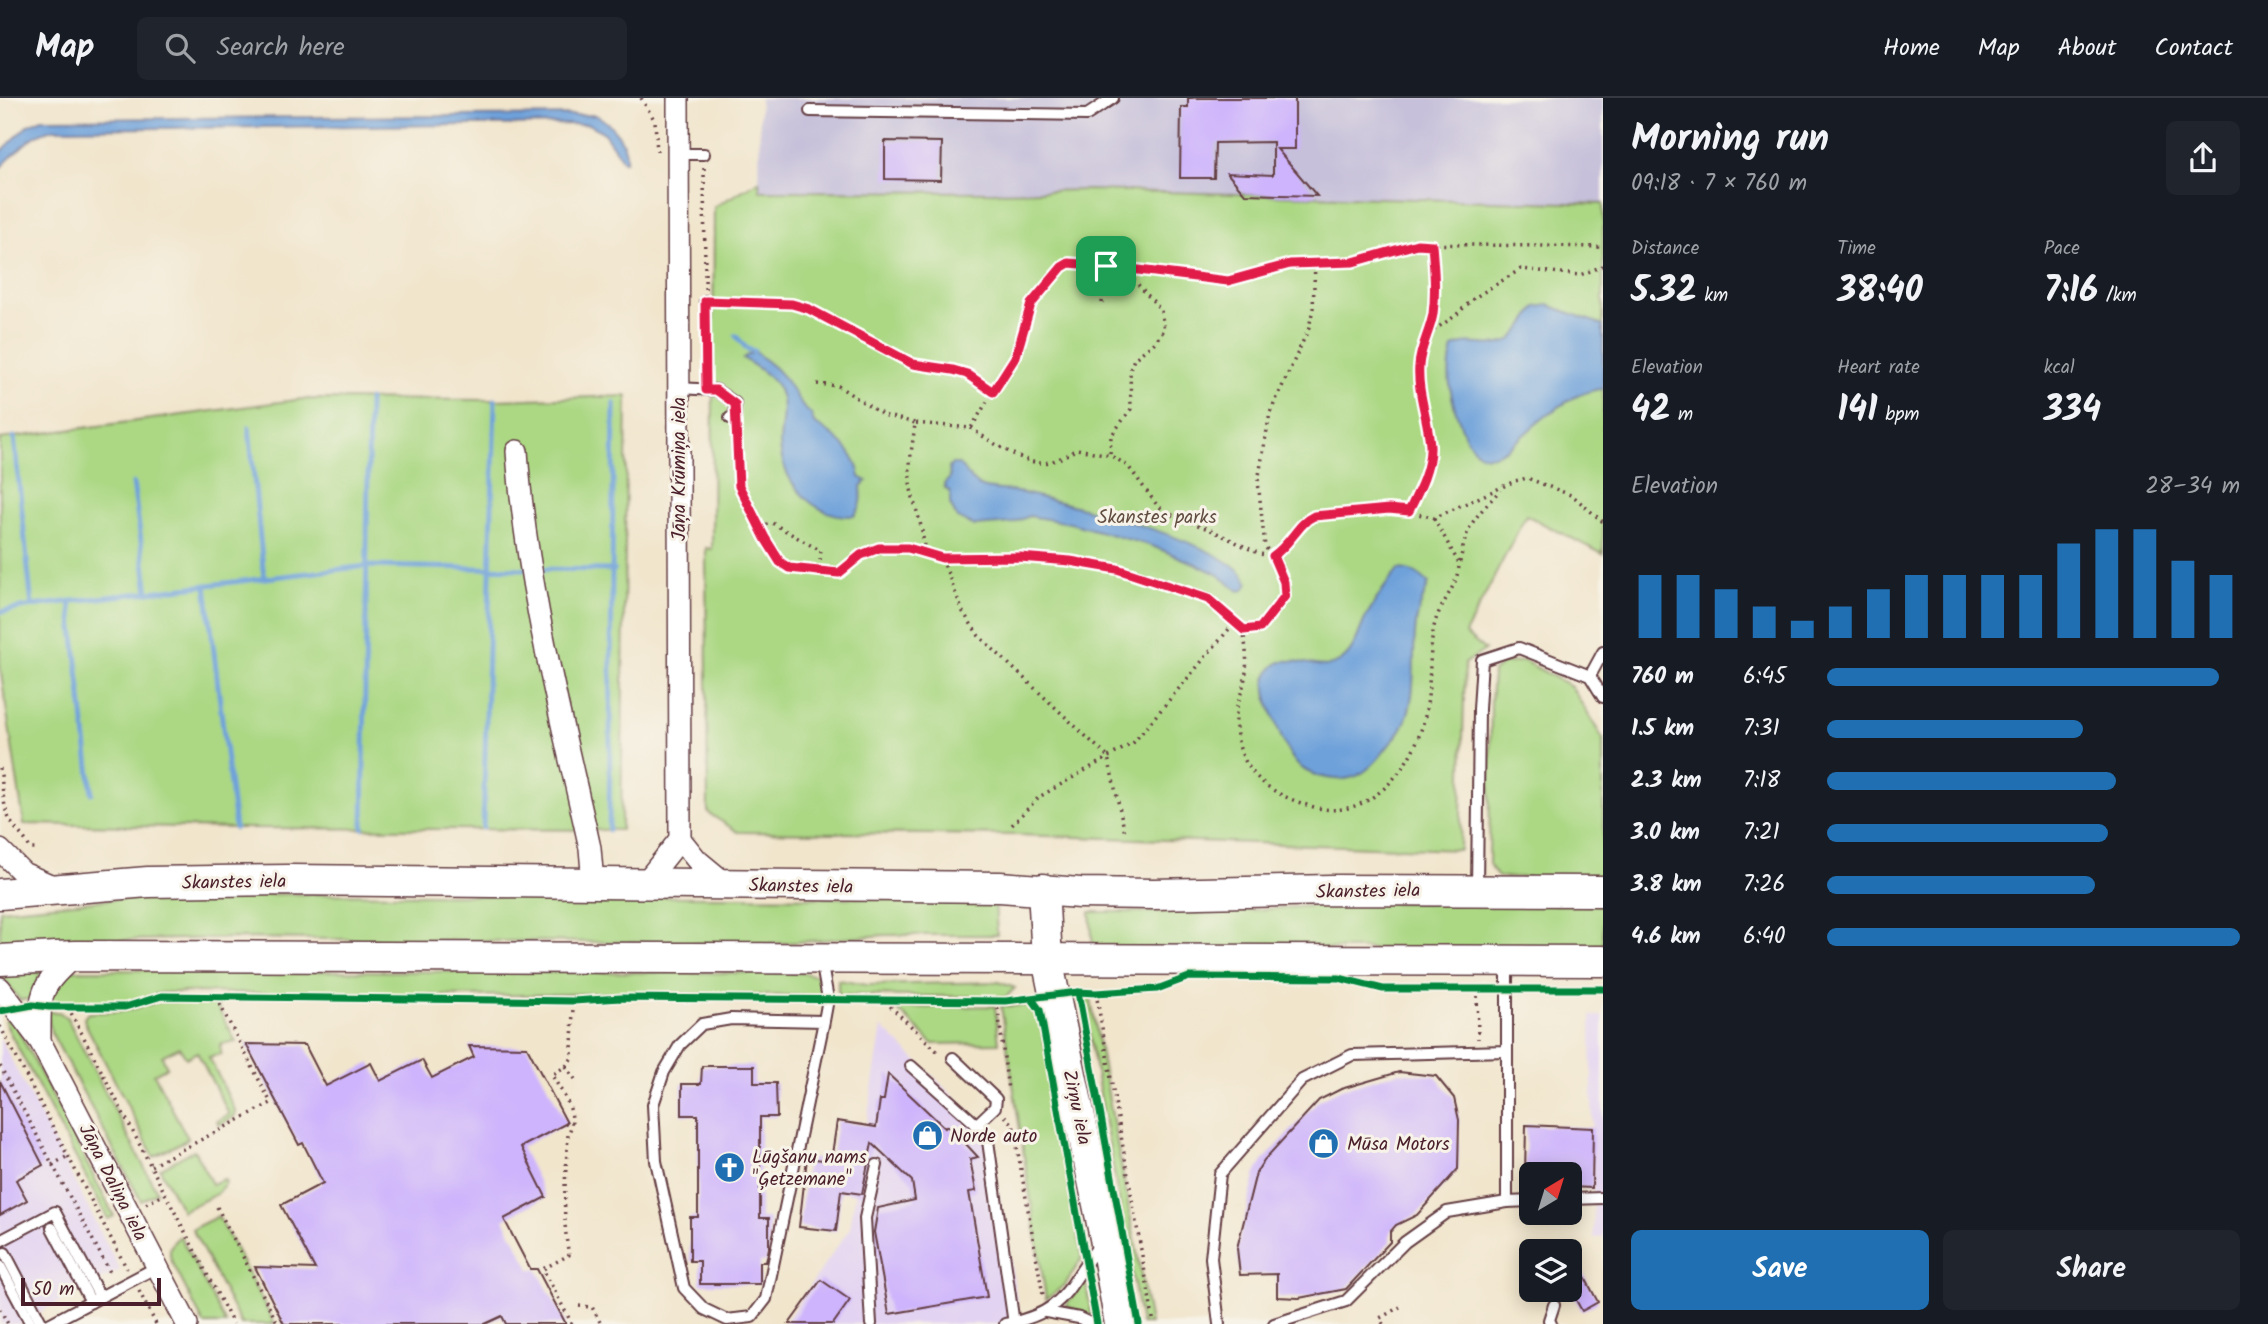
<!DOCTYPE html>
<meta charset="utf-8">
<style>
body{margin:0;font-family:Kalam,sans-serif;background:#20242c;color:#f1f3f6;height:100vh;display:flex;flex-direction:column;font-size:26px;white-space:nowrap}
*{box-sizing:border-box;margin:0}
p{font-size:23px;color:#9ea1a6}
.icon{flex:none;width:38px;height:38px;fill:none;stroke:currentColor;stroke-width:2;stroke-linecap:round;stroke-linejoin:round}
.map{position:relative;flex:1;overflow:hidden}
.drawer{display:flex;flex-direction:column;background:#171b24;width:665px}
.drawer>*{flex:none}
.needle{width:46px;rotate:38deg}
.controls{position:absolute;left:1519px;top:1064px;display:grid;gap:14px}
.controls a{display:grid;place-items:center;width:63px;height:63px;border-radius:10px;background:#171b24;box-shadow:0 4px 18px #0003;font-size:35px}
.scale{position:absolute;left:21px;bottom:18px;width:140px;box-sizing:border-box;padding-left:7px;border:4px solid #4a1f2b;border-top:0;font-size:19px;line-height:24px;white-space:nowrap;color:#4a1f2b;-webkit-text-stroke:5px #f7f3e8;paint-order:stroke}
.pin{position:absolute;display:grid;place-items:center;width:60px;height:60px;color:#fff;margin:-30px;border-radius:14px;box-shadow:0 4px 10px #0006}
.round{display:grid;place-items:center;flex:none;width:74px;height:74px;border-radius:10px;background:#20242c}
.summary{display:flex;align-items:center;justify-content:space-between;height:119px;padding:0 28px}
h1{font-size:38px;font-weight:700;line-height:52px}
.metrics{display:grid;grid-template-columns:repeat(3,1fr);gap:10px;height:119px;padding:7px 28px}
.metrics div{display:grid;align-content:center}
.metrics b{font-size:35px;font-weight:700}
.metrics small{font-size:19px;font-weight:400}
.metrics p{font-size:19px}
.chart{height:196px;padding:14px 28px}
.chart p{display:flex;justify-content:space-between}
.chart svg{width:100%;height:126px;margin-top:7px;stroke:#1f6fb2;stroke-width:6}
.primary-button{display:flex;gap:14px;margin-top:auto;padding:14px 28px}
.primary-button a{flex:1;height:80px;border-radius:10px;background:#1f6fb2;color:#fff;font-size:28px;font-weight:700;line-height:80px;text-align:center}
.primary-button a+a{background:#20242c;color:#f1f3f6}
ul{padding:0 28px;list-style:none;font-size:23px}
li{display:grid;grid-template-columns:112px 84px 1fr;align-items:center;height:52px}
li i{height:18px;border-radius:9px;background:#1f6fb2}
header{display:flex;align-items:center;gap:42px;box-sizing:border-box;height:98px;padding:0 35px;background:#171b24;border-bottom:2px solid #363941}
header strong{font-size:33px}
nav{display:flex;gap:38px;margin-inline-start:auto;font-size:24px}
.search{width:490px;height:63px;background:#20242c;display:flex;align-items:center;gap:18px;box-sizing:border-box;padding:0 24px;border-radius:10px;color:#9ea1a6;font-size:26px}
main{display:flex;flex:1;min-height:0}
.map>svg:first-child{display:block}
</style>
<header>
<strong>Map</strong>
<div class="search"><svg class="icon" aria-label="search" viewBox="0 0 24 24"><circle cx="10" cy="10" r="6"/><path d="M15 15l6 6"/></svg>Search here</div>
<nav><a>Home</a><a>Map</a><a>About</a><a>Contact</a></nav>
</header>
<main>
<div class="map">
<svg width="1603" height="1226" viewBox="0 0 1603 1226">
<rect width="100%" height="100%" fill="#f7f3e8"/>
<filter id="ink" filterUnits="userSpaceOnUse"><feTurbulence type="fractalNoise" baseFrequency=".0143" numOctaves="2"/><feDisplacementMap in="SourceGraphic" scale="14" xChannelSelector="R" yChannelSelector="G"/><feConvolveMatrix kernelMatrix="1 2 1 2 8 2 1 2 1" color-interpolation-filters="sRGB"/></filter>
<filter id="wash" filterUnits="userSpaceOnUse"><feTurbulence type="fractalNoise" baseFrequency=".00686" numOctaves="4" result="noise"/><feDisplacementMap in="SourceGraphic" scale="28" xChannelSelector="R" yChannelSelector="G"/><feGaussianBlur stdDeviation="1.57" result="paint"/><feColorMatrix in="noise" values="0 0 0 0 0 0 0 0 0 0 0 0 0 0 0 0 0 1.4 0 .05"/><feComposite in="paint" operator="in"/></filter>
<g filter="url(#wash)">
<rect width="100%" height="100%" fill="#f1e5cc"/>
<g fill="#e3d3f2">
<polygon points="1591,918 1603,918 1603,1139 1594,1140"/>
<polygon points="882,929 988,1032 1021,1226 784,1226 850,1130"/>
<polygon points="0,940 120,1172 18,1226 0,1226"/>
</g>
<polygon fill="#c6c0da" points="760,0 1603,0 1603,106 1088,92 993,94 759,93"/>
<g fill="#acd884" stroke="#7b7c58" stroke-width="2">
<polygon points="759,83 760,93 993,94 1088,92 1603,106 1603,456 1526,417 1465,536 1485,552 1465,565 1460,752 1016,737 738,734 710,716 708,714 706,450 712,451 714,109"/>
<polygon points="627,298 621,732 235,730 24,726 0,569 0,341 303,301 495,302"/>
<polygon points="1524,563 1571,588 1603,641 1603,780 1498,779 1489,766 1491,605 1493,574 1503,566"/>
<polygon points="297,796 995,801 997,837 885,837 772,846 236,840 128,842 0,850 0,812 104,802 184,797"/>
<polygon points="1364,804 1603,807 1603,852 1093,850 1090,814 1225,814"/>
<polygon points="70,872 802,875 818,878 823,898 624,895 470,898 181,894 160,895 125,906 47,905"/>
<polygon points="41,874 32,901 20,902 3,880 6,876"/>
<polygon points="838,882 867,887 999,884 1015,890 1006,899 838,897"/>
<polygon points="1086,897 1090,897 1150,1226 1141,1226 1084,907"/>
<polygon points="162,903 215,904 236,944 220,946 221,956 209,959 236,1014 234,1019 219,1027 217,1023 229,1016 197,954 186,960 179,949 162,958 167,969 154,976 188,1041 154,1059 85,925 84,920 88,915 125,913"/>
<polygon points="995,908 999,945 933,946 896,910"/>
<polygon points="1001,908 1032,908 1037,912 1041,924 1082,1160 1065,1187 1046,1201"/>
<polygon points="47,914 59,914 67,920 157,1094 141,1103 51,934"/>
<polygon points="10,916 114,1118 108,1121 9,933 5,924"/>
<polygon points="194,1052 212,1086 224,1081 226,1084 217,1096 182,1113 160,1071"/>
<polygon points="218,1118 274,1225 273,1226 241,1226 192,1131"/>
<path d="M180,1138L226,1226H204L171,1162C168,1151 171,1145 180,1138Z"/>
<polygon points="1085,1181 1092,1218 1066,1208"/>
</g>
<g fill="#6ea1da" stroke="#5c6082" stroke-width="2">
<path d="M596,17C612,26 628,44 626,63H623L603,34L588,26L54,31C31,35 17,54 0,70V55L28,27L42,21Z"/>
<path d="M1548,207L1603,227V291C1582,292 1562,306 1545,319C1517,339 1483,390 1461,328C1451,302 1445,277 1453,250C1471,238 1495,255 1513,240C1522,232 1529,218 1537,209Z"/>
<path d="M754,253L775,270L786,282L803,309L811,316L814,325C834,337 857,354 860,379L867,383L861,388C862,401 863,407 854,418C814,420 782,385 780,346C780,329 787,309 779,292C773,278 755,269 743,260Z"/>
<path d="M952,366H958C966,372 971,384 980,388C991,393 1001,391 1012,393C1054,401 1236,446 1248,485L1244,492L1239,493L1219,477L1196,466L1152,448L1070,425L1029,418L1013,425L975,428L957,420L950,406V394L945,390L944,386L950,380L949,370Z"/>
<path d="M1399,471C1411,471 1420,476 1429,485C1425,497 1419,508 1417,520C1410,556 1420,597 1402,630C1398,637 1391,644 1386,651C1367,677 1351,687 1319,678C1311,676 1301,671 1296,665C1285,651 1279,634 1273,617C1269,606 1262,588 1268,576C1284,546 1315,578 1339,564C1355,555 1358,534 1366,519C1375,503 1387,484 1399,471Z"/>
</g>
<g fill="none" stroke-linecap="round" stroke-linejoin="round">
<g stroke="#6ea1da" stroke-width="5">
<polyline points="736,238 747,251 754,253"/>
<polyline points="249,329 264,480"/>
<polyline points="14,339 32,508"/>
<polyline points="133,385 148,494"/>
<polyline points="536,471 614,472"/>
<polyline points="206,487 235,730"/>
<polyline points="70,503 92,695"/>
<polyline points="0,514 32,508 367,468 526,471"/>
<polyline points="363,730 369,302"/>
<polyline points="483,730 495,302"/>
<polyline points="609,732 614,305"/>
</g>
</g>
<g id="blocks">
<g fill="#ceb4fc">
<polygon points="1188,0 1295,0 1295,51 1277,51 1317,98 1245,96 1227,75 1273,77 1273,44 1215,45 1214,80 1180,80 1181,9 1188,9"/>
<polygon points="885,43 942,44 941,82 885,81"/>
<polygon points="246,946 305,947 326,988 371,965 380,983 422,962 432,980 474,959 469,948 527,949 567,1025 521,1049 546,1099 504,1121 530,1171 537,1171 566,1226 506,1226 502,1218 485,1226 284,1226 255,1169 315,1171 281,1107 323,1085 303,1045 299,1047"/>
<polygon points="702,968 754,968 754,985 776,985 777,1019 760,1019 760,1120 769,1120 769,1150 766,1164 760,1164 760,1186 700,1186 700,1163 690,1163 690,1119 698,1119 698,1017 682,1017 682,986 701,986"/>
<polygon points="1399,974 1436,978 1454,1000 1459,1022 1458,1071 1417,1117 1396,1127 1390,1134 1390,1144 1346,1191 1299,1200 1277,1199 1277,1176 1240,1177 1237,1150 1256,1075 1264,1062 1319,1002 1341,991"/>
<polygon points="888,976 945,1030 947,1028 952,1033 954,1031 966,1042 964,1044 978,1059 970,1061 976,1093 969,1094 987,1199 889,1216 874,1134 878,1110 915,1102 912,1083 872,1045 862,1096 841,1093 836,1133 799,1129 807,1060 831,1063 837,1023 876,1029 880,1002 884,1002"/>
<polygon points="0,983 43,1067 16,1082 27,1102 0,1117"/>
<polygon points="1526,1027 1593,1030 1592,1090 1570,1089 1570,1076 1525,1076"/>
<polygon points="1581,1172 1598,1204 1582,1213 1570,1191 1570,1179"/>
<polygon points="821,1182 850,1202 833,1226 789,1226"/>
</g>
</g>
</g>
<g filter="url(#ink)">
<use href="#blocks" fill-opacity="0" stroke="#633d43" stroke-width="2"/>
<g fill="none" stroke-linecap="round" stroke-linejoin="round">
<defs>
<g id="service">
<polyline points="810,13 1087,17 1113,0"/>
<polyline points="677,56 704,56"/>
<polyline points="678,290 716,292 735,305 735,320 730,320"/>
<polyline points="1590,578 1603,554"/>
<polyline points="1477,791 1479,611 1482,562 1519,550 1590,578 1603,599"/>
<polyline points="821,862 828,901 824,923 766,1201 752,1219 727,1222 704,1211 684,1190 656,1063 653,1007 664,974 680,947 702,926 731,921 824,923"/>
<polyline points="953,960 996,1001 995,1009 976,1027"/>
<polyline points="911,968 987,1036 1014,1226"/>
<polyline points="1570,1101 1603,1100"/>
<polyline points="1507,1104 1531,1103"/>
<polyline points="52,1130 91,1204"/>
<polyline points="0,1143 55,1114 100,1199"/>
<polyline points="5,1155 42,1226"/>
<polyline points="0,1168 31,1226"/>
<polyline points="1046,1214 1079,1220 1092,1226"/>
<polyline points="49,1226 157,1169"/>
<polyline points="871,1226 865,1120 877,1067"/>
<path d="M1005,1226C1067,1215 1066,1189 1100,1146"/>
<polyline points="1219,1226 1211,1160 1220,1076 1302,982 1352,957 1507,953 1507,865"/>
<polyline points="1274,1226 1346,1203 1405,1144 1447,1114 1507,1104 1507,953"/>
<polyline points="1551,1226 1549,1222 1554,1207"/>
</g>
<g id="minor">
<path d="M517,353C526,487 561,619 590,750L593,785"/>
<polyline points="680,741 697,762 726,786"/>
<polyline points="0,752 23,775 55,789"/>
<polyline points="645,785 680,741 678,0"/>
<polyline points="0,890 40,943 187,1226"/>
<path d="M40,943C40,896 38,889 75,858"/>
</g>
<g id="secondary">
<polyline points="1043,791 1047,861 1105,1140 1120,1226"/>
<polyline points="0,796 148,784 289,782 1000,789 1080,795 1154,796 1331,792 1603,793"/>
<polyline points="0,862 75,858 1603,863"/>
</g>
</defs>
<use href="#service" stroke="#633d43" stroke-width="14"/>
<use href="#minor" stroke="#633d43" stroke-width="24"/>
<use href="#secondary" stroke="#633d43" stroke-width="33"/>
<g stroke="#633d43" stroke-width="3.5" stroke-dasharray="2 5" stroke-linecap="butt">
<polyline points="641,0 655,23 657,55"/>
<polyline points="704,70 706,279"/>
<polyline points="1124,171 1161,212 1164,232 1154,245 1134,261 1130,272 1131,311 1111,338 1110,357 1128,368 1157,407 1167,415 1213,433 1260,456 1273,458"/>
<polyline points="698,203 792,206 809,211 913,266 953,272 967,276 993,294"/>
<polyline points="1102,205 1106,168"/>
<polyline points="1428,236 1455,218 1474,200 1521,171 1580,177 1603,168"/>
<polyline points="817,286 838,288 883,317 915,325"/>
<path d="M971,330C986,341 1023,365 1041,365C1054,365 1066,357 1077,351L1110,357"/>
<path d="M737,333L739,388L765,440L781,464L789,469L839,475L861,457L879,450H908L942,460L1020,459L1070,463L1117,471L1208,501L1243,532L1260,530L1285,498L1284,484L1273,458C1290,446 1298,425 1314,418C1360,414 1389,407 1434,420L1515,383L1527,380L1573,398L1603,424"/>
<path d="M1409,413C1419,393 1431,369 1429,346C1427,319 1416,292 1419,265C1421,248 1429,234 1432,218C1437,194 1434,170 1432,147"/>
<polyline points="1434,420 1458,464"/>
<polyline points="759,428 772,425 821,453 819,473"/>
<path d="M924,455C924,428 916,415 911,391C907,370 913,346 915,325L971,330L1015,258L1031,206L1062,169L1069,165L1228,182L1290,166L1353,164L1417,146L1603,149"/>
<polyline points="1272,457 1265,449 1258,383 1270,315 1309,230 1313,210 1315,166"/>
<polyline points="942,461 963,514 979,538 1108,659 1125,735"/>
<path d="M1243,532C1246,548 1248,564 1245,580C1243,592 1237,604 1236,616C1233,672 1269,698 1318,710C1367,721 1406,676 1420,635C1433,601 1427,564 1434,529C1437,512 1450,497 1456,481C1461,464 1462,445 1470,429C1477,416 1490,404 1500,392"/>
<path d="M0,670C3,687 2,709 11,724C17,734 26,740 30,751H37"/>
<polyline points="1012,727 1039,699 1133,645 1235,524"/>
<polyline points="1477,891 1478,941"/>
<polyline points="1096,895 1154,1226"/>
<polyline points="888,902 888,906 939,955"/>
<polyline points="997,903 1008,992"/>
<polyline points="68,909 233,1226"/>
<polyline points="0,928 127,1171"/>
<polyline points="0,968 112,1178"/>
<polyline points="566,968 575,981"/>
<polyline points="1005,1018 1013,1026 1043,1197"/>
<polyline points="52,1067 68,1058"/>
<polyline points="151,1068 271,1005 216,899"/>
<polyline points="146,1106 165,1096"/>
<polyline points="217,1109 278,1226"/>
<polyline points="139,1193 156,1226"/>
<polyline points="579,1208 592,1209 601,1226"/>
<polyline points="0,1211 8,1226"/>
<path d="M572,1226L543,1171L569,1157C561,1118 566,1076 568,1036C580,1016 562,996 552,977L566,968L572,960L573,903"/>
<polyline points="1383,1226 1380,1220 1400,1209"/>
</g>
<use href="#service" stroke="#fff" stroke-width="10"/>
<use href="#minor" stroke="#fff" stroke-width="21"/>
<use href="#secondary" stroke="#fff" stroke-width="30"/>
<defs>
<g id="cycleway">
<polyline points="1078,894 1139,1226"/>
<polyline points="1032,901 1040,912 1097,1226"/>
<polyline points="0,913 33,907 49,909 125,909 162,898 573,903 621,900 1006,903 1078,894 1096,895 1157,891 1189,879 1339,880 1383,891 1603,891"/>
</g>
</defs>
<use href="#cycleway" stroke="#f7f3e8" stroke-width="11"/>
<use href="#cycleway" stroke="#00873e" stroke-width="7"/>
</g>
</g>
<g fill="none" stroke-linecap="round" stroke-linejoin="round" filter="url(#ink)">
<defs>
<path id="route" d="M1417,146L1432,147C1434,170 1436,193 1433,216C1430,234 1420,249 1419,268C1417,294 1428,320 1430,347C1431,370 1419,393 1409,413L1389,411L1314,418C1298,425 1291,446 1273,458L1284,484L1285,498L1260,530L1244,532L1208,501L1117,471L1070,463L1020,459L942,460L908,450H879L861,457L839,475L789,470L780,464L765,440L739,388L735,306L716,292H706L705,203L792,206L809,211L913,266L953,272L967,276L993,294L1016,258L1031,206L1062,169L1069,165L1106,168L1228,183L1290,166L1353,164Z"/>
</defs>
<use href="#route" stroke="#fff" stroke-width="14"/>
<use href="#route" stroke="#e11d48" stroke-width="9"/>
</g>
<defs>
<symbol id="shop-disc" viewBox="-11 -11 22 22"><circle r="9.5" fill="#1f6fb2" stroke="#f7f3e8"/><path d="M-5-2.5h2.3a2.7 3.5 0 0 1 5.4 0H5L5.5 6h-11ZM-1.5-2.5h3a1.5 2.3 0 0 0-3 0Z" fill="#fff"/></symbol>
<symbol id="church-disc" viewBox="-11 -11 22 22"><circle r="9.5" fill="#1f6fb2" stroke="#f7f3e8"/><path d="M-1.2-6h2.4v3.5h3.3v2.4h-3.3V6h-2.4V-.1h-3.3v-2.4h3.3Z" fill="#fff"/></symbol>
</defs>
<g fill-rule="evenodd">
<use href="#shop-disc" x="910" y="1020" width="35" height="35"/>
<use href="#shop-disc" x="1306" y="1028" width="35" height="35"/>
<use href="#church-disc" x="712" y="1052" width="35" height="35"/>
</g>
<g text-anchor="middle" stroke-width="6" stroke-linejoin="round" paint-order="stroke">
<g font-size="19" fill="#4a1f2b" stroke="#f7f3e8">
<text transform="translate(678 371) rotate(-90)" y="7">Jāņa Krūmiņa iela</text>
<text transform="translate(234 783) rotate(-1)" y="7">Skanstes iela</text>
<text transform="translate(801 787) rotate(1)" y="7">Skanstes iela</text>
<text transform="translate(1368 792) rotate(-1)" y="7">Skanstes iela</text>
<text transform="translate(1078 1009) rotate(78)" y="7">Zirņu iela</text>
<text transform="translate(114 1084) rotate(63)" y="7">Jāņa Daliņa iela</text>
</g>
<g font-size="19" fill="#624d41" stroke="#f7f3e8">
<text x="1157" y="425">Skanstes parks</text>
</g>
<g font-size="19" fill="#4a1f2b" stroke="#f7f3e8" text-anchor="start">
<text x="950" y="1044">Norde auto</text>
<text x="1347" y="1052">Mūsa Motors</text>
<text x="752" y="1065">Lūgšanu nams<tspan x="752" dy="22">"Ģetzemane"</tspan></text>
</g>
</g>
</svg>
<div class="controls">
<a><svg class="needle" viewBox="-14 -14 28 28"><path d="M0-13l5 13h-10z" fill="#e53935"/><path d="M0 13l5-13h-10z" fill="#9ea1a6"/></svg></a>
<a><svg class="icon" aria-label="layers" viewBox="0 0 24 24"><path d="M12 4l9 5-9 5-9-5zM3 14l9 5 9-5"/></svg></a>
</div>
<div class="scale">50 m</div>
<div class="pin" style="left:1106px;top:168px;background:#1e9e55"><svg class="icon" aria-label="arrive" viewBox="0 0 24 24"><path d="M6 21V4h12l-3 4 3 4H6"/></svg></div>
</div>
<section class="drawer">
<div class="summary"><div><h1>Morning run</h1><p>09:18 · 7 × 760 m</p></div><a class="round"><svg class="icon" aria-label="share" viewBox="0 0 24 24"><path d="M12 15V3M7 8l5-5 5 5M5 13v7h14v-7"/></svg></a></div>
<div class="metrics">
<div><p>Distance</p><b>5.32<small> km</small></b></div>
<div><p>Time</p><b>38:40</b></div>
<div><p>Pace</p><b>7:16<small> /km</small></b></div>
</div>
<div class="metrics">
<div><p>Elevation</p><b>42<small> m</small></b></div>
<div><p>Heart rate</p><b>141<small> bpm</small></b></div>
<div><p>kcal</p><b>334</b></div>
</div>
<div class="chart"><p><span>Elevation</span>28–34 m</p>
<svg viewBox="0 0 160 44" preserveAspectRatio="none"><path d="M5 44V22M15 44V22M25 44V27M35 44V33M45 44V38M55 44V33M65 44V27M75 44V22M85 44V22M95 44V22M105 44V22M115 44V11M125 44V6M135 44V6M145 44V17M155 44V22"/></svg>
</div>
<ul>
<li><b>760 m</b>6:45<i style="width:95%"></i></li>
<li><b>1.5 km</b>7:31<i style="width:62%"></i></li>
<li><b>2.3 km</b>7:18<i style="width:70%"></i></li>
<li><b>3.0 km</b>7:21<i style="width:68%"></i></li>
<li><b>3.8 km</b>7:26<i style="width:65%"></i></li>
<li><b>4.6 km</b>6:40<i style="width:100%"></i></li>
</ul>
<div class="primary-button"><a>Save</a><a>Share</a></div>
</section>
</main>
